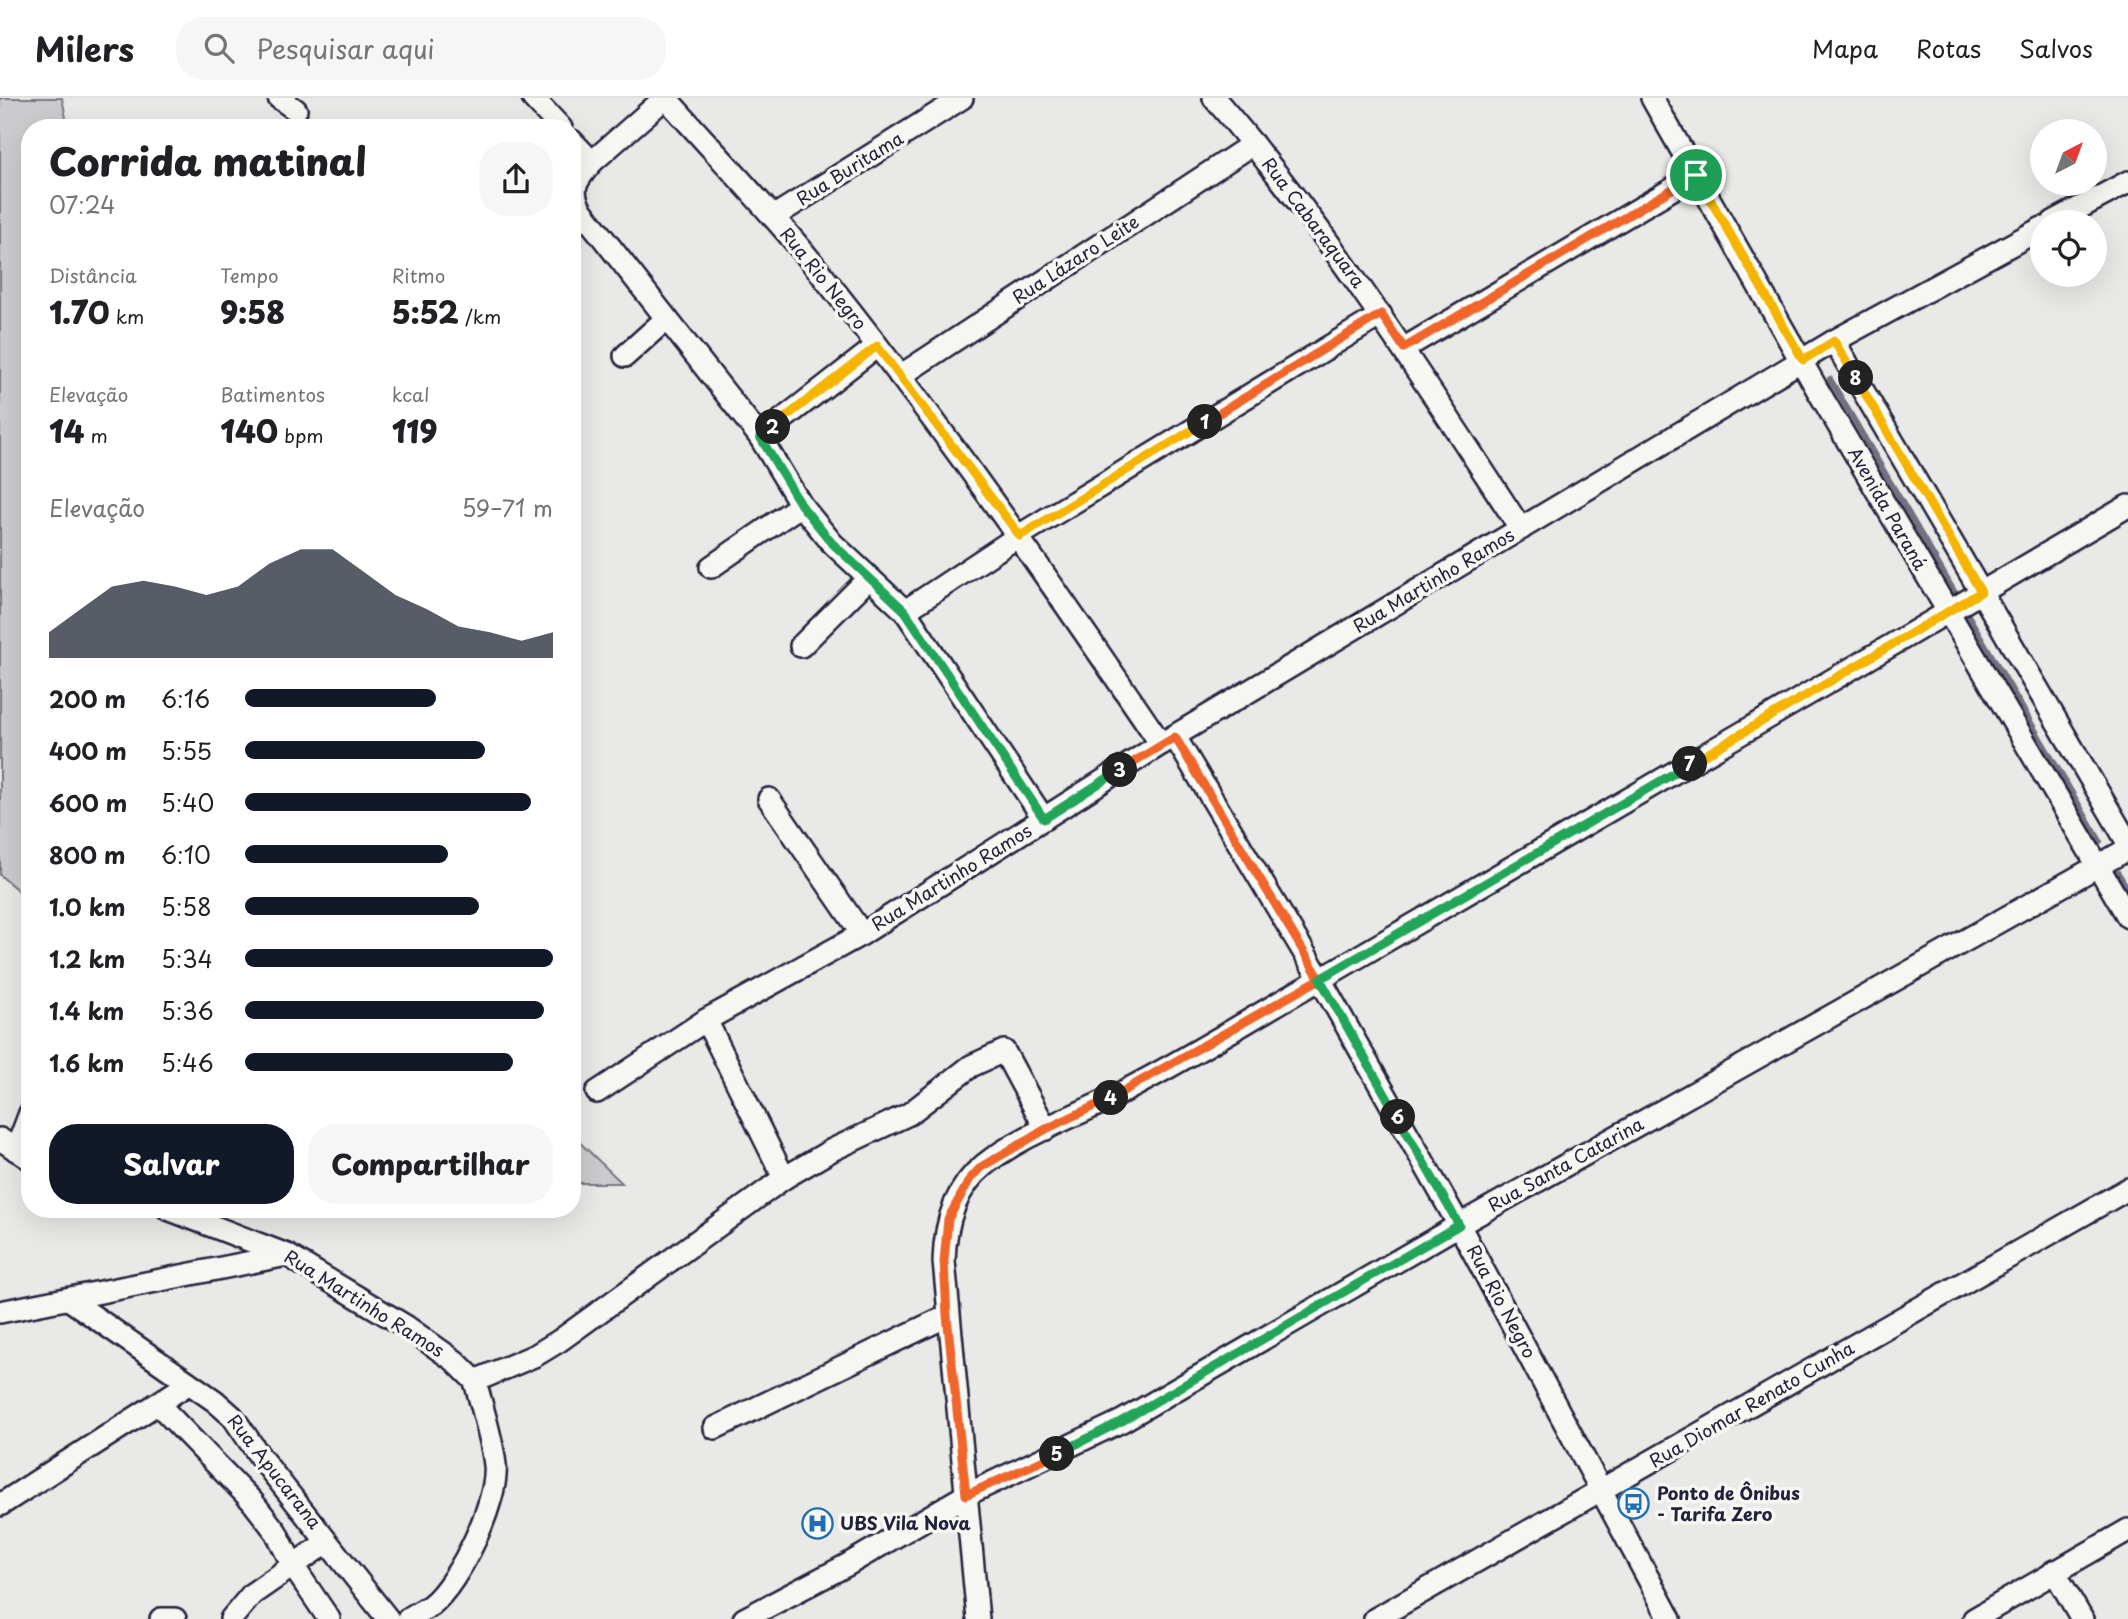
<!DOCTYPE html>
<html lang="pt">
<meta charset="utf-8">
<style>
body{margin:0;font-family:"Playpen Sans",sans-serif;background:#f6f6f6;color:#202124;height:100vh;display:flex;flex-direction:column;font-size:26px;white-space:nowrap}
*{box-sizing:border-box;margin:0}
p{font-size:23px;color:#757577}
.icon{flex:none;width:38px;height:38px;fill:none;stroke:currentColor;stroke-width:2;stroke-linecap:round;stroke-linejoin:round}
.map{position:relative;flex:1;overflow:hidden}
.details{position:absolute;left:21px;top:21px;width:560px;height:1099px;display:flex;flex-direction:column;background:#fff;border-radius:28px;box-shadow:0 7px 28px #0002}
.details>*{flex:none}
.needle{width:46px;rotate:41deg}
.tools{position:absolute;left:2030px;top:21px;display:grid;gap:14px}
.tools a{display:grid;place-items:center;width:77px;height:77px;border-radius:50%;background:#fff;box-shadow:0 7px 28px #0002;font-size:35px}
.pin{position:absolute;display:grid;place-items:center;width:60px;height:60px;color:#fff;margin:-30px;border:4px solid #fff;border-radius:50%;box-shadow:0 2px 7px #0007}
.km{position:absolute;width:35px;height:35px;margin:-18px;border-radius:50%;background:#222;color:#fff;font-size:19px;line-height:35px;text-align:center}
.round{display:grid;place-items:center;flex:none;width:74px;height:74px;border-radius:28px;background:#f6f6f6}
.head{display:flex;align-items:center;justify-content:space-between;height:119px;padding:0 28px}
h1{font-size:38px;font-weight:800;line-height:52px}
.metrics{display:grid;grid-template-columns:repeat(3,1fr);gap:10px;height:119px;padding:7px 28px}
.metrics div{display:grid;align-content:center}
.metrics b{font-size:30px;font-weight:800}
.metrics small{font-size:19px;font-weight:400}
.metrics p{font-size:19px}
.chart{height:196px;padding:14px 28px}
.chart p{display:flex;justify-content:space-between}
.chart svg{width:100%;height:126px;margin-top:7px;fill:#111827;opacity:.7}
.cta{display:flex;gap:14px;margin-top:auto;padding:14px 28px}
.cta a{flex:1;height:80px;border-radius:28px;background:#111827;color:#fff;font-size:28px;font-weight:800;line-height:80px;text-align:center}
.cta a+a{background:#f6f6f6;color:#202124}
ul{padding:0 28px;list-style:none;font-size:23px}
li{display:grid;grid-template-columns:112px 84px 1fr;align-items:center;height:52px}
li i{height:18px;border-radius:9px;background:#111827}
header{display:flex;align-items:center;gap:42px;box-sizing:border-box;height:98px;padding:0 35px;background:#fff;border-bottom:2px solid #e0e0e0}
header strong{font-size:33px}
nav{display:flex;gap:38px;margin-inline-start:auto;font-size:24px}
.search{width:490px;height:63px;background:#f6f6f6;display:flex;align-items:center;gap:18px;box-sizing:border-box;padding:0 24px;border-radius:28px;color:#757577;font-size:26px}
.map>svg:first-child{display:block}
</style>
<header>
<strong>Milers</strong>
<div class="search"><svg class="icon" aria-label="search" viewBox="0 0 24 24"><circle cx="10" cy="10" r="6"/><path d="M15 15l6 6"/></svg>Pesquisar aqui</div>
<nav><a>Mapa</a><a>Rotas</a><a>Salvos</a></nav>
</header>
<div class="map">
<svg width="2128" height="1521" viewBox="0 0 2128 1521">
<rect width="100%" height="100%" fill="#e9e9e7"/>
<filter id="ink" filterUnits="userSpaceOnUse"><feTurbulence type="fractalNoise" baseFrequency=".0143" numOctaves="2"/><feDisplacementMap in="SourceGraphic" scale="14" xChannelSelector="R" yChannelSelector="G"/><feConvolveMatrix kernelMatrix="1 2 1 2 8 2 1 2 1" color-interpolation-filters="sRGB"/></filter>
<g filter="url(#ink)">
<g fill="#ccccce" stroke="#777784" stroke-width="2">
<polygon points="0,0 62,0 68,30 30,30 30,803 0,777"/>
<polygon points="572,1037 622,1085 572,1085"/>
</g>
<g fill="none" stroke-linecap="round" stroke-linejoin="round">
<g stroke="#71717f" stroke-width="6">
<polyline points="1830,281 2100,743"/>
<polyline points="2118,775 2128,791"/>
</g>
<defs>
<g id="minor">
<polyline points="279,0 296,12"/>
<polyline points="533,0 561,30"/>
<path d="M666,0C714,54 764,106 810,162C935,317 1049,481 1161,646"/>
<path d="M1214,0C1330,133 1424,283 1521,431"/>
<polyline points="1652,0 1817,291 2128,819"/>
<polyline points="572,43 592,64 665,0"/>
<path d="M592,64C577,82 569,90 581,112L760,339L801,407L832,445L905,513L1044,721"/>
<polyline points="773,119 962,0"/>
<polyline points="2053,124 2128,84"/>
<polyline points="1834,243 2128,745"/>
<polyline points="1403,251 1696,77"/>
<polyline points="625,258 666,221"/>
<polyline points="900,278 1253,46"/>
<polyline points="760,339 877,248"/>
<polyline points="711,469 801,407"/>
<polyline points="905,513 1020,437 1381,217"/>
<polyline points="801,548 869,480"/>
<polyline points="1175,639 1320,881 1459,1127 1670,1521"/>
<polyline points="769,701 862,836"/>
<polyline points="597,994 706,922"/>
<polyline points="0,1041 30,1061"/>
<polyline points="16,1052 30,1015"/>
<polyline points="784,1080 832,1052 909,1016 971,968 1004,953 1046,1031"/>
<polyline points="168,1111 287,1157 407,1229 455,1263 475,1283 536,1257 559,1243 784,1080 706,922 862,836 1161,646 1834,243 2042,130"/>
<polyline points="70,1202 215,1303 233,1319 261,1360 388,1521"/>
<polyline points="0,1214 287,1157"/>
<polyline points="159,1307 252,1403 276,1434 293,1468 329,1521"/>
<polyline points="715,1330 947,1218"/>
<polyline points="0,1407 188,1286"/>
<polyline points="2054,1473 2082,1521"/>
<polyline points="161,1521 175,1521"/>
<polyline points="231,1521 252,1496 327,1444"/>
<path d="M408,1521C415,1516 424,1512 431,1507C459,1485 499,1402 495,1367C492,1339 482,1310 475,1283"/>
<polyline points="744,1521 847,1467 966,1397 1122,1323 1459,1127 2128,751"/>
<path d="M978,1521L944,1163C945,1127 954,1091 984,1067C1020,1038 1069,1021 1111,1000C1181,965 1248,922 1317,883C1588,727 1858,566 2128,408"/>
<polyline points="1375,1521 2128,1091"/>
<polyline points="1974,1521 2128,1432"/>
</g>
</defs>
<use href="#minor" stroke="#22223b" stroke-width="26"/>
<use href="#minor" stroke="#f6f6f2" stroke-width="21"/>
</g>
</g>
<g fill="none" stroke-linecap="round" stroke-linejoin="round" filter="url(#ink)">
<defs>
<polyline id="split-1" points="1205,324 1381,216 1404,250 1696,77"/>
<polyline id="split-2" points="773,329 877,248 1020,438 1205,324"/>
<polyline id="split-3" points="773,329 760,339 801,407 832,445 905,513 1044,721 1120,672"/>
<polyline id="split-4" points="1111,1000 1320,881 1175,639 1120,672"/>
<polyline id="split-5" points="1057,1356 966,1397 947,1218 944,1163 948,1121 970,1081 981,1069 1046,1031 1111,1000"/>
<polyline id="split-6" points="1057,1356 1122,1323 1459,1127 1398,1019"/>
<polyline id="split-7" points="1398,1019 1320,881 1690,666"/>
<polyline id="split-8" points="1690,666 1981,494 1856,280"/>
<polyline id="split-9" points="1696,77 1803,262 1834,243 1856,280"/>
</defs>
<use href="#split-1" stroke="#fff" stroke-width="14"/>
<use href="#split-2" stroke="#fff" stroke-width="14"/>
<use href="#split-3" stroke="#fff" stroke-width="14"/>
<use href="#split-4" stroke="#fff" stroke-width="14"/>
<use href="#split-5" stroke="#fff" stroke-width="14"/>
<use href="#split-6" stroke="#fff" stroke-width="14"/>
<use href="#split-7" stroke="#fff" stroke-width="14"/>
<use href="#split-8" stroke="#fff" stroke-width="14"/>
<use href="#split-9" stroke="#fff" stroke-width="14"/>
<use href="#split-1" stroke="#f0652b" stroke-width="9"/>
<use href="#split-2" stroke="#f5b400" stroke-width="9"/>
<use href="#split-3" stroke="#22a559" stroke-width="9"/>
<use href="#split-4" stroke="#f0652b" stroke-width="9"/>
<use href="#split-5" stroke="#f0652b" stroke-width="9"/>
<use href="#split-6" stroke="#22a559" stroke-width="9"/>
<use href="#split-7" stroke="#22a559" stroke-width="9"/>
<use href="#split-8" stroke="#f5b400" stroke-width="9"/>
<use href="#split-9" stroke="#f5b400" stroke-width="9"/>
</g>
<defs>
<symbol id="bus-ring" viewBox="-11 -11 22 22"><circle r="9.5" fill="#f6f6f2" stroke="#1f6fb2" stroke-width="1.5"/><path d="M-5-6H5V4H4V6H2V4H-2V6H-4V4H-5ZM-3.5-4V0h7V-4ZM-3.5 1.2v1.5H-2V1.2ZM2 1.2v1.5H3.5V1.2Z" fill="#1f6fb2"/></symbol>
<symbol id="hospital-ring" viewBox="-11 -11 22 22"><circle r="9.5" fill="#f6f6f2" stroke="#1f6fb2" stroke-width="1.5"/><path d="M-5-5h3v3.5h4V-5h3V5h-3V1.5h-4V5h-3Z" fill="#1f6fb2"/></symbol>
</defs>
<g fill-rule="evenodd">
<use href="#bus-ring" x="1616" y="1388" width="35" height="35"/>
<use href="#hospital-ring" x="800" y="1408" width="35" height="35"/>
</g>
<g text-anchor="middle" stroke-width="7" stroke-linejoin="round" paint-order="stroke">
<g font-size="18" fill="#22223b" stroke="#f6f6f2">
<text transform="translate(850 71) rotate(-32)" y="6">Rua Buritama</text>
<text transform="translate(1313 125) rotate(53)" y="6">Rua Cabaraquara</text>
<text transform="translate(1076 162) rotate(-33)" y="6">Rua Lázaro Leite</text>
<text transform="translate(823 181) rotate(51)" y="6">Rua Rio Negro</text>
<text transform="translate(1887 411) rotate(60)" y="6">Avenida Paraná</text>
<text transform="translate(1434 483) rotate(-31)" y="6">Rua Martinho Ramos</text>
<text transform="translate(952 780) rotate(-32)" y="6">Rua Martinho Ramos</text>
<text transform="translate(1566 1067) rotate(-29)" y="6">Rua Santa Catarina</text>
<text transform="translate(1501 1204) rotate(62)" y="6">Rua Rio Negro</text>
<text transform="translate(364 1206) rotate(32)" y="6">Rua Martinho Ramos</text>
<text transform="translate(1752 1307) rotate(-30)" y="6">Rua Diomar Renato Cunha</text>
<text transform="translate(274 1374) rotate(52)" y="6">Rua Apucarana</text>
</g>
<g font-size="18" font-weight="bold" fill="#22223b" stroke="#f6f6f2" text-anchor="start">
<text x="1657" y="1402">Ponto de Ônibus<tspan x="1657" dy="21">- Tarifa Zero</tspan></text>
<text x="840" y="1432">UBS Vila Nova</text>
</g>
</g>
</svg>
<div class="tools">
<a><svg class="needle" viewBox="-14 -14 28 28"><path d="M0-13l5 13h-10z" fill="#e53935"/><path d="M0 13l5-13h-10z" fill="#757577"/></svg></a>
<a><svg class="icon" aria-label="locate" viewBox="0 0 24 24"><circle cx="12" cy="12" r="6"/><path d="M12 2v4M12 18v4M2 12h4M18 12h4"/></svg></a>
</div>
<div class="pin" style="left:1696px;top:77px;background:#1e9e55"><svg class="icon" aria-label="arrive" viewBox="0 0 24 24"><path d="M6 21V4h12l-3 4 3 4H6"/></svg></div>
<b class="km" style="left:1205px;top:324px">1</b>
<b class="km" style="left:773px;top:329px">2</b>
<b class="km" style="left:1120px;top:672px">3</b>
<b class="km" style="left:1111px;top:1000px">4</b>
<b class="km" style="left:1057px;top:1356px">5</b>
<b class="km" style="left:1398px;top:1019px">6</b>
<b class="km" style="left:1690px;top:666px">7</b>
<b class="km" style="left:1856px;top:280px">8</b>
<section class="details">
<div class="head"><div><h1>Corrida matinal</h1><p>07:24</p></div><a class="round"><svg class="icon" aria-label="share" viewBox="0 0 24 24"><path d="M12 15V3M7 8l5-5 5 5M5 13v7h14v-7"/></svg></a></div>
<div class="metrics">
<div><p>Distância</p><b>1.70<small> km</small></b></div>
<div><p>Tempo</p><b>9:58</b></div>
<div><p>Ritmo</p><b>5:52<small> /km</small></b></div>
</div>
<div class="metrics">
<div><p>Elevação</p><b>14<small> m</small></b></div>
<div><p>Batimentos</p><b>140<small> bpm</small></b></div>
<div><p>kcal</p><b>119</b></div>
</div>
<div class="chart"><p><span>Elevação</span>59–71 m</p>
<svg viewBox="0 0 160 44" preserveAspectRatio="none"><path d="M0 44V35L10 27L20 19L30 17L40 19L50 22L60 19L70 11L80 6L90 6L100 14L110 22L120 27L130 33L140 35L150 38L160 35V44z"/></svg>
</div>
<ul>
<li><b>200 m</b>6:16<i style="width:62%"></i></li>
<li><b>400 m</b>5:55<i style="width:78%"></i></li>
<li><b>600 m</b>5:40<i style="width:93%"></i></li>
<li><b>800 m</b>6:10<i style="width:66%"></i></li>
<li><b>1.0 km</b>5:58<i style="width:76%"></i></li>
<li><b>1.2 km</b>5:34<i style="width:100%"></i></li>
<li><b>1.4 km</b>5:36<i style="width:97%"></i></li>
<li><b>1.6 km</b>5:46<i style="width:87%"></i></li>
</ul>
<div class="cta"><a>Salvar</a><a>Compartilhar</a></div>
</section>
</div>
